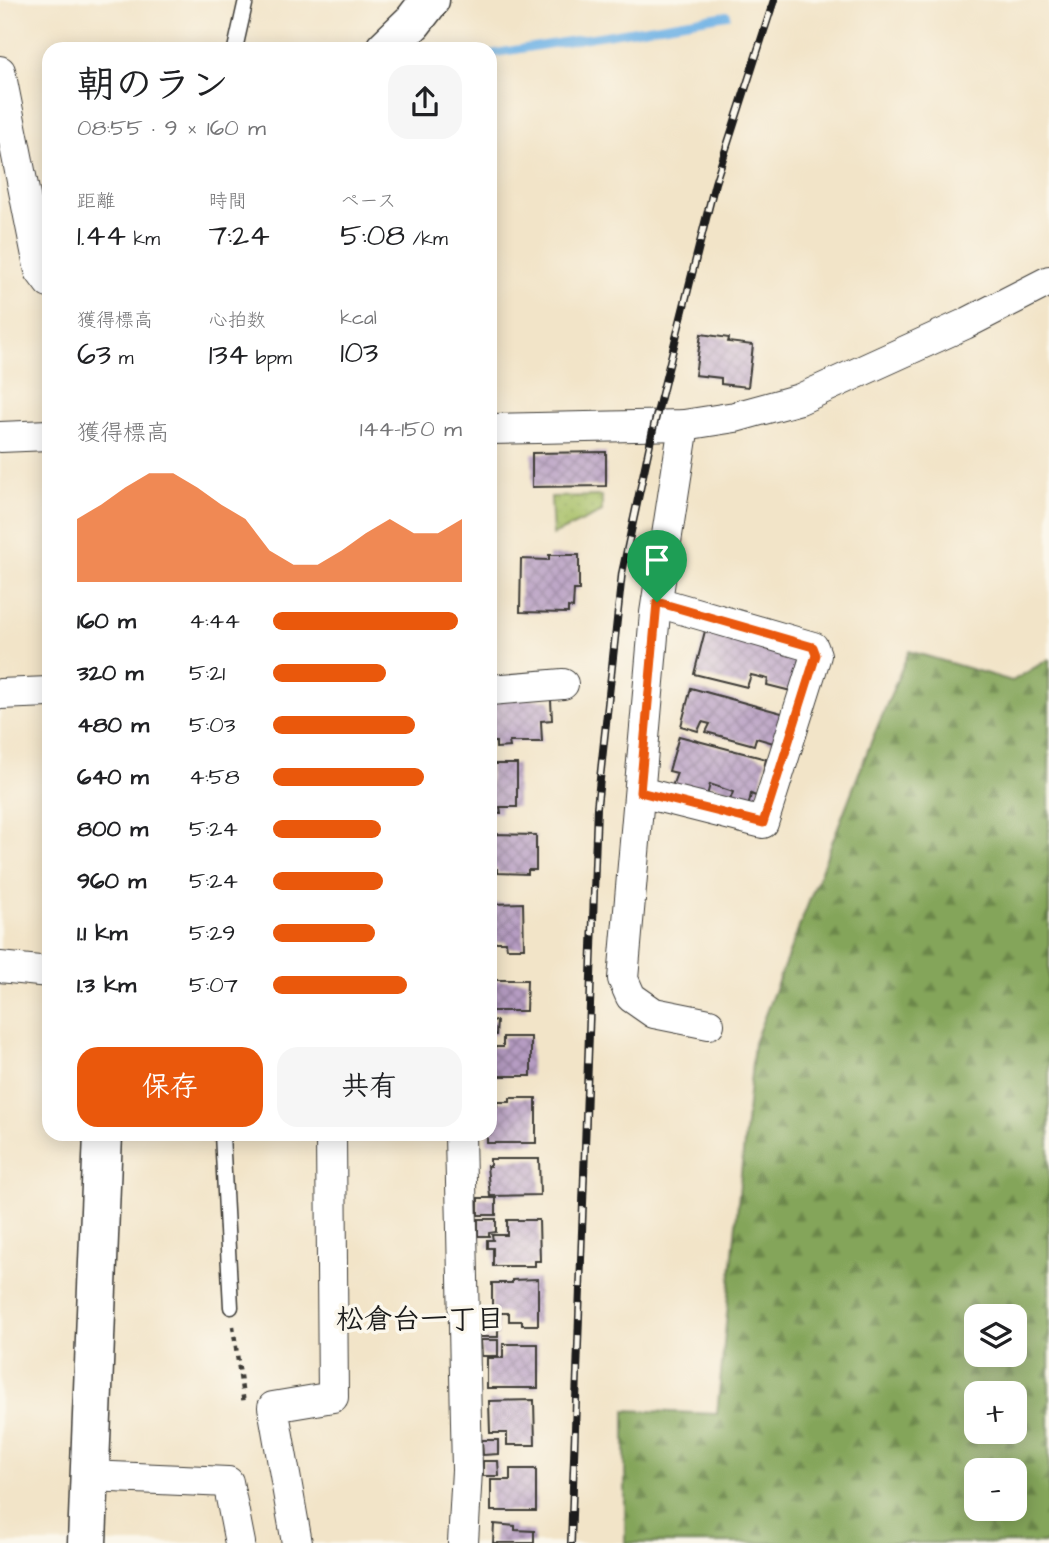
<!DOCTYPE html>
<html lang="ja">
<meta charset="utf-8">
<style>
body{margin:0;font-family:"Architects Daughter","Klee One",sans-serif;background:#f6f6f6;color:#202124;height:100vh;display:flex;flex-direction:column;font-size:26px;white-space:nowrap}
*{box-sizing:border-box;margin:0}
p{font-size:23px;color:#757577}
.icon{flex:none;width:38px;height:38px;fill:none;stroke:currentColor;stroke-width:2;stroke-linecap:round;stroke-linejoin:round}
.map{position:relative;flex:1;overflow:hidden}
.drawer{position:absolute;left:42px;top:42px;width:455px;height:1099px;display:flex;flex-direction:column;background:#fff;border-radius:21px;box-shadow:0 4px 18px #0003}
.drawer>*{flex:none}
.controls{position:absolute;left:964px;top:1304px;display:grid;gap:14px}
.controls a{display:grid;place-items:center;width:63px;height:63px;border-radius:14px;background:#fff;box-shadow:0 4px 18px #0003;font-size:35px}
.pin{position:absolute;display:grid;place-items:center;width:60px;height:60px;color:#fff;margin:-72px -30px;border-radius:50% 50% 50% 0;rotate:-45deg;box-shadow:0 0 7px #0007}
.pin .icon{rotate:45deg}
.round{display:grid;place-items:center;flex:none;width:74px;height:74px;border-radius:21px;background:#f6f6f6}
.headline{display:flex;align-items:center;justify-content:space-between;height:119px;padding:0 35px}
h1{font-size:38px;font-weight:600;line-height:52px}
.figures{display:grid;grid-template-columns:repeat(3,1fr);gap:10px;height:119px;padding:7px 35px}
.figures div{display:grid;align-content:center}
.figures b{font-size:30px;font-weight:600}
.figures small{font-size:19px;font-weight:400}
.figures p{font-size:19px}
.chart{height:196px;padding:14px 35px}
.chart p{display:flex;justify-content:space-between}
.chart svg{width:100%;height:126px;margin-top:7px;fill:#ea580c;opacity:.7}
.action{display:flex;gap:14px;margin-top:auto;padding:14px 35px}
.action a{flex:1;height:80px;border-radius:21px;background:#ea580c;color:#fff;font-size:28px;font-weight:600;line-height:80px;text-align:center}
.action a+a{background:#f6f6f6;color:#202124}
ul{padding:0 35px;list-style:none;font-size:23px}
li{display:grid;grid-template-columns:112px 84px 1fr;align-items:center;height:52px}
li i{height:18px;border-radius:9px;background:#ea580c}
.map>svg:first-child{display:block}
</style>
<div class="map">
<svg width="1049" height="1543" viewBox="0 0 1049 1543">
<defs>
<pattern id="grass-dots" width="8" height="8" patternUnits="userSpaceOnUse" patternTransform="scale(1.75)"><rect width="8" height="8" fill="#a5be64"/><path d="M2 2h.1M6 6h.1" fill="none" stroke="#8da356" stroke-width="1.8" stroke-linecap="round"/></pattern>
<pattern id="forest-firs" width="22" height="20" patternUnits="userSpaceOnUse" patternTransform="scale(1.75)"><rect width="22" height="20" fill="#84a55a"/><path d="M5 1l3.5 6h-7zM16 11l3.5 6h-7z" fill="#6b864a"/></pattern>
<pattern id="building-cross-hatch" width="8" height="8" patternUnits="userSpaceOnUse" patternTransform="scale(1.75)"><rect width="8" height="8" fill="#b69cc2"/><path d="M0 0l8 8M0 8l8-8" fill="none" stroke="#937e9d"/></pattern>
</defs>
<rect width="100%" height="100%" fill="#fbf7ec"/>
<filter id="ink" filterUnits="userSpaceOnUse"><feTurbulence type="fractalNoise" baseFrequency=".0143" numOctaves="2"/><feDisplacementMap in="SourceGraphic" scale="14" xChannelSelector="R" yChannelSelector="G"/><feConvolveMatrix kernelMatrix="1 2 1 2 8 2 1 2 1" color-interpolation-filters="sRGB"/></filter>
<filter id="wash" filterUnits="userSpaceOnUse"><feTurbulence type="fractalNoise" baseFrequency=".00686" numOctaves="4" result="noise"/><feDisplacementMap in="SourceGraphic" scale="28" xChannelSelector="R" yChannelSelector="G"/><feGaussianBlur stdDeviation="1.57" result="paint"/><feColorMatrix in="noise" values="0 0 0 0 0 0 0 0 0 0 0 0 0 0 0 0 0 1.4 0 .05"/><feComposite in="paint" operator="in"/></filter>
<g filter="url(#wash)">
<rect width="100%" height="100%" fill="#f2e4c8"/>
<polygon fill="url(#grass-dots)" stroke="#606d40" stroke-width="2" points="602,496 602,512 553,535 551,497"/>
<path fill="url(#forest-firs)" stroke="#50603b" stroke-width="2" fill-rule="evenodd" d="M909,651L1012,681L1049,659V1543H625V1410L717,1414L754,1043L871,742ZM976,1316H1015V1354H976ZM976,1393H1015V1432H976ZM976,1470H1015V1508H976Z"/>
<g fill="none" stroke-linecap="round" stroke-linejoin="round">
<polyline stroke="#70b2e5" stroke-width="8" points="490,54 727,15"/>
</g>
<g id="blocks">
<g fill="url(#building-cross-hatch)">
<polygon points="701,334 729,338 728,342 753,345 748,387 721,384 721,378 695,375"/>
<polygon points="606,452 606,486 532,487 532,453"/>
<polygon points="549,555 579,555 579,590 574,590 573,608 568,607 568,613 520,612 521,559 549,560"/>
<polygon points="706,627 801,651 791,691 767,685 768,679 751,675 747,687 694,674"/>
<polygon points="691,688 785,714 777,744 756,738 754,745 706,732 710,724 702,722 698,731 681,726"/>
<polygon points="490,696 551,700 552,720 541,721 542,742 509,742 510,747 496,748 496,742 490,742"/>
<polygon points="679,736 766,759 758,797 751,794 748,808 729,803 733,792 710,784 706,800 671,789 677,773 669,771"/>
<polygon points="490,764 517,764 517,807 500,807 501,813 490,813"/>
<polygon points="490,834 536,835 536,870 528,870 528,874 497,873 497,869 490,869"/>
<polygon points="523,903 524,948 507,948 506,942 490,942 490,904"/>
<polygon points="490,947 494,947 493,965 490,965"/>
<polygon points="490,980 527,980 526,1011 490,1011"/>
<polygon points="490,1020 497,1021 496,1035 490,1035"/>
<polygon points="503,1037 531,1037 531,1076 490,1076 490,1047 503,1047"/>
<polygon points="510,1098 536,1098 536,1143 487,1143 487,1134 490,1134 490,1106 497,1106 497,1102 510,1102"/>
<polygon points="490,1159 539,1159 540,1195 490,1196 487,1166 490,1166"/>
<rect x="478" y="1198" width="18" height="17"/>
<polygon points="478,1219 496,1219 496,1232 489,1233 489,1236 478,1236"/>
<polygon points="507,1220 539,1220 540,1261 535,1261 535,1266 493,1266 493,1248 487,1248 487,1240 493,1240 492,1235 507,1235"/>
<polygon points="538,1279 538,1325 522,1325 522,1321 509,1321 509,1313 492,1313 492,1283 512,1283 512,1280"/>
<polygon points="479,1319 498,1320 498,1337 480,1337"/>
<polygon points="481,1340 498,1340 498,1356 482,1356"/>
<polygon points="503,1344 538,1344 538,1388 487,1388 487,1358 503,1358"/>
<polygon points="534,1400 535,1445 507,1445 507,1433 490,1433 489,1401"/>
<polygon points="482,1440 498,1440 498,1454 483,1455"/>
<polygon points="483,1461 498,1461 499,1476 483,1476"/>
<polygon points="510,1469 536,1469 536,1511 491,1511 491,1480 510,1480"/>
<polygon points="494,1524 515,1526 515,1530 534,1531 534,1543 493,1543"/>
</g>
</g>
</g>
<g filter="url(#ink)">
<use href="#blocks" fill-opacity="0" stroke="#3c3a36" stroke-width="2"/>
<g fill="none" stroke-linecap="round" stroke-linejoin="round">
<defs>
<g id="lane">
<polyline points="235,49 246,0"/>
<polyline points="222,1134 231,1307"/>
</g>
<g id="street">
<polyline points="0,71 40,271 49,283"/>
<polyline points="684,425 655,613 623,979 631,997 654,1013 709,1024"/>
<polyline points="490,429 684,425 735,417 800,399 965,324 1049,281"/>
<polyline points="0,437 49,435"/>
<polyline points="490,690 563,684"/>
<polyline points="0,694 49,692"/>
<polyline points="640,792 763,823 816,655 813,647 657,602"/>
<polyline points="0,967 49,972"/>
<polyline points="460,1134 467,1470 463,1543"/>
<polyline points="89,1476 228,1482 240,1543"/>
<polyline points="297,1543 273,1407 333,1397 331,1134"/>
</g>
<g id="secondary">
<polyline points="385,49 413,22 430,0"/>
<polyline points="87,1543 103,1134"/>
</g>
</defs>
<use href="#lane" stroke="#3c3a36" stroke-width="17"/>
<use href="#street" stroke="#3c3a36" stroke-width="32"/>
<use href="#secondary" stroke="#3c3a36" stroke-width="41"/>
<polyline stroke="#3c3a36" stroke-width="4.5" stroke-dasharray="5 5" stroke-linecap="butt" points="233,1326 244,1404"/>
<use href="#lane" stroke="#fff" stroke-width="14"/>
<use href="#street" stroke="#fff" stroke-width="30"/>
<use href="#secondary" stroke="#fff" stroke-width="38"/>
<defs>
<polyline id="rail" points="571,1543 597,807 622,573 654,425 715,183 774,0"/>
</defs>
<use href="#rail" stroke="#1c1c1c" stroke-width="8"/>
<use href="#rail" stroke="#fbf7ec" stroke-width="5" stroke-dasharray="16" stroke-linecap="butt"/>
</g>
</g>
<g fill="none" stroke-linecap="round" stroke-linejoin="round" filter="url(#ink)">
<defs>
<polygon id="route" points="657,602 813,647 816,655 763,823 640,792"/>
</defs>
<use href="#route" stroke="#fff" stroke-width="14"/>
<use href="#route" stroke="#ea580c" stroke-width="9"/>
</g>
<g text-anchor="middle" stroke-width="7" stroke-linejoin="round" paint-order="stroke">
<g font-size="28" font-weight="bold" fill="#1c1c1c" stroke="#fbf7ec">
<text x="420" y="1328">松倉台一丁目</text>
</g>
</g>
</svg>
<div class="controls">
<a><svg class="icon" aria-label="layers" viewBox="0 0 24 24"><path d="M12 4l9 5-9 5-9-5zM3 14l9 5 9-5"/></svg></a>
<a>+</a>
<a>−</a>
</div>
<div class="pin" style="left:657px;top:602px;background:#1e9e55"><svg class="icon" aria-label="arrive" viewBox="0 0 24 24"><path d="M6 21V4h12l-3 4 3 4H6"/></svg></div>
<section class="drawer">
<div class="headline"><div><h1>朝のラン</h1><p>08:55 · 9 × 160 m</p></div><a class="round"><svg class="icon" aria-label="share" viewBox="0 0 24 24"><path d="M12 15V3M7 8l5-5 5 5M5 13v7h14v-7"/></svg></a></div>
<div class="figures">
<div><p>距離</p><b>1.44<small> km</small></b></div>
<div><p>時間</p><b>7:24</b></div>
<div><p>ペース</p><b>5:08<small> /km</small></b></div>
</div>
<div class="figures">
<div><p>獲得標高</p><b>63<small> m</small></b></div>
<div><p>心拍数</p><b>134<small> bpm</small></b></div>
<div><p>kcal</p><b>103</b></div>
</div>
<div class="chart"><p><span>獲得標高</span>144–150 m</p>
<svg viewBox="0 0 160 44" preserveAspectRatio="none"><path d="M0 44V22L10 17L20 11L30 6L40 6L50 11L60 17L70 22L80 33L90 38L100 38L110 33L120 27L130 22L140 27L150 27L160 22V44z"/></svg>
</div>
<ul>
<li><b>160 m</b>4:44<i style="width:98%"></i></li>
<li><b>320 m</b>5:21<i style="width:60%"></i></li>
<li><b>480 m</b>5:03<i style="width:75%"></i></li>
<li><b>640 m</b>4:58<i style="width:80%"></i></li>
<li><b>800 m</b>5:24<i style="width:57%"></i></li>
<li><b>960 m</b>5:24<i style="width:58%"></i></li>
<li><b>1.1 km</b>5:29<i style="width:54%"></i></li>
<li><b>1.3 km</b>5:07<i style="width:71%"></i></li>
</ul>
<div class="action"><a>保存</a><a>共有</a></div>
</section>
</div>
